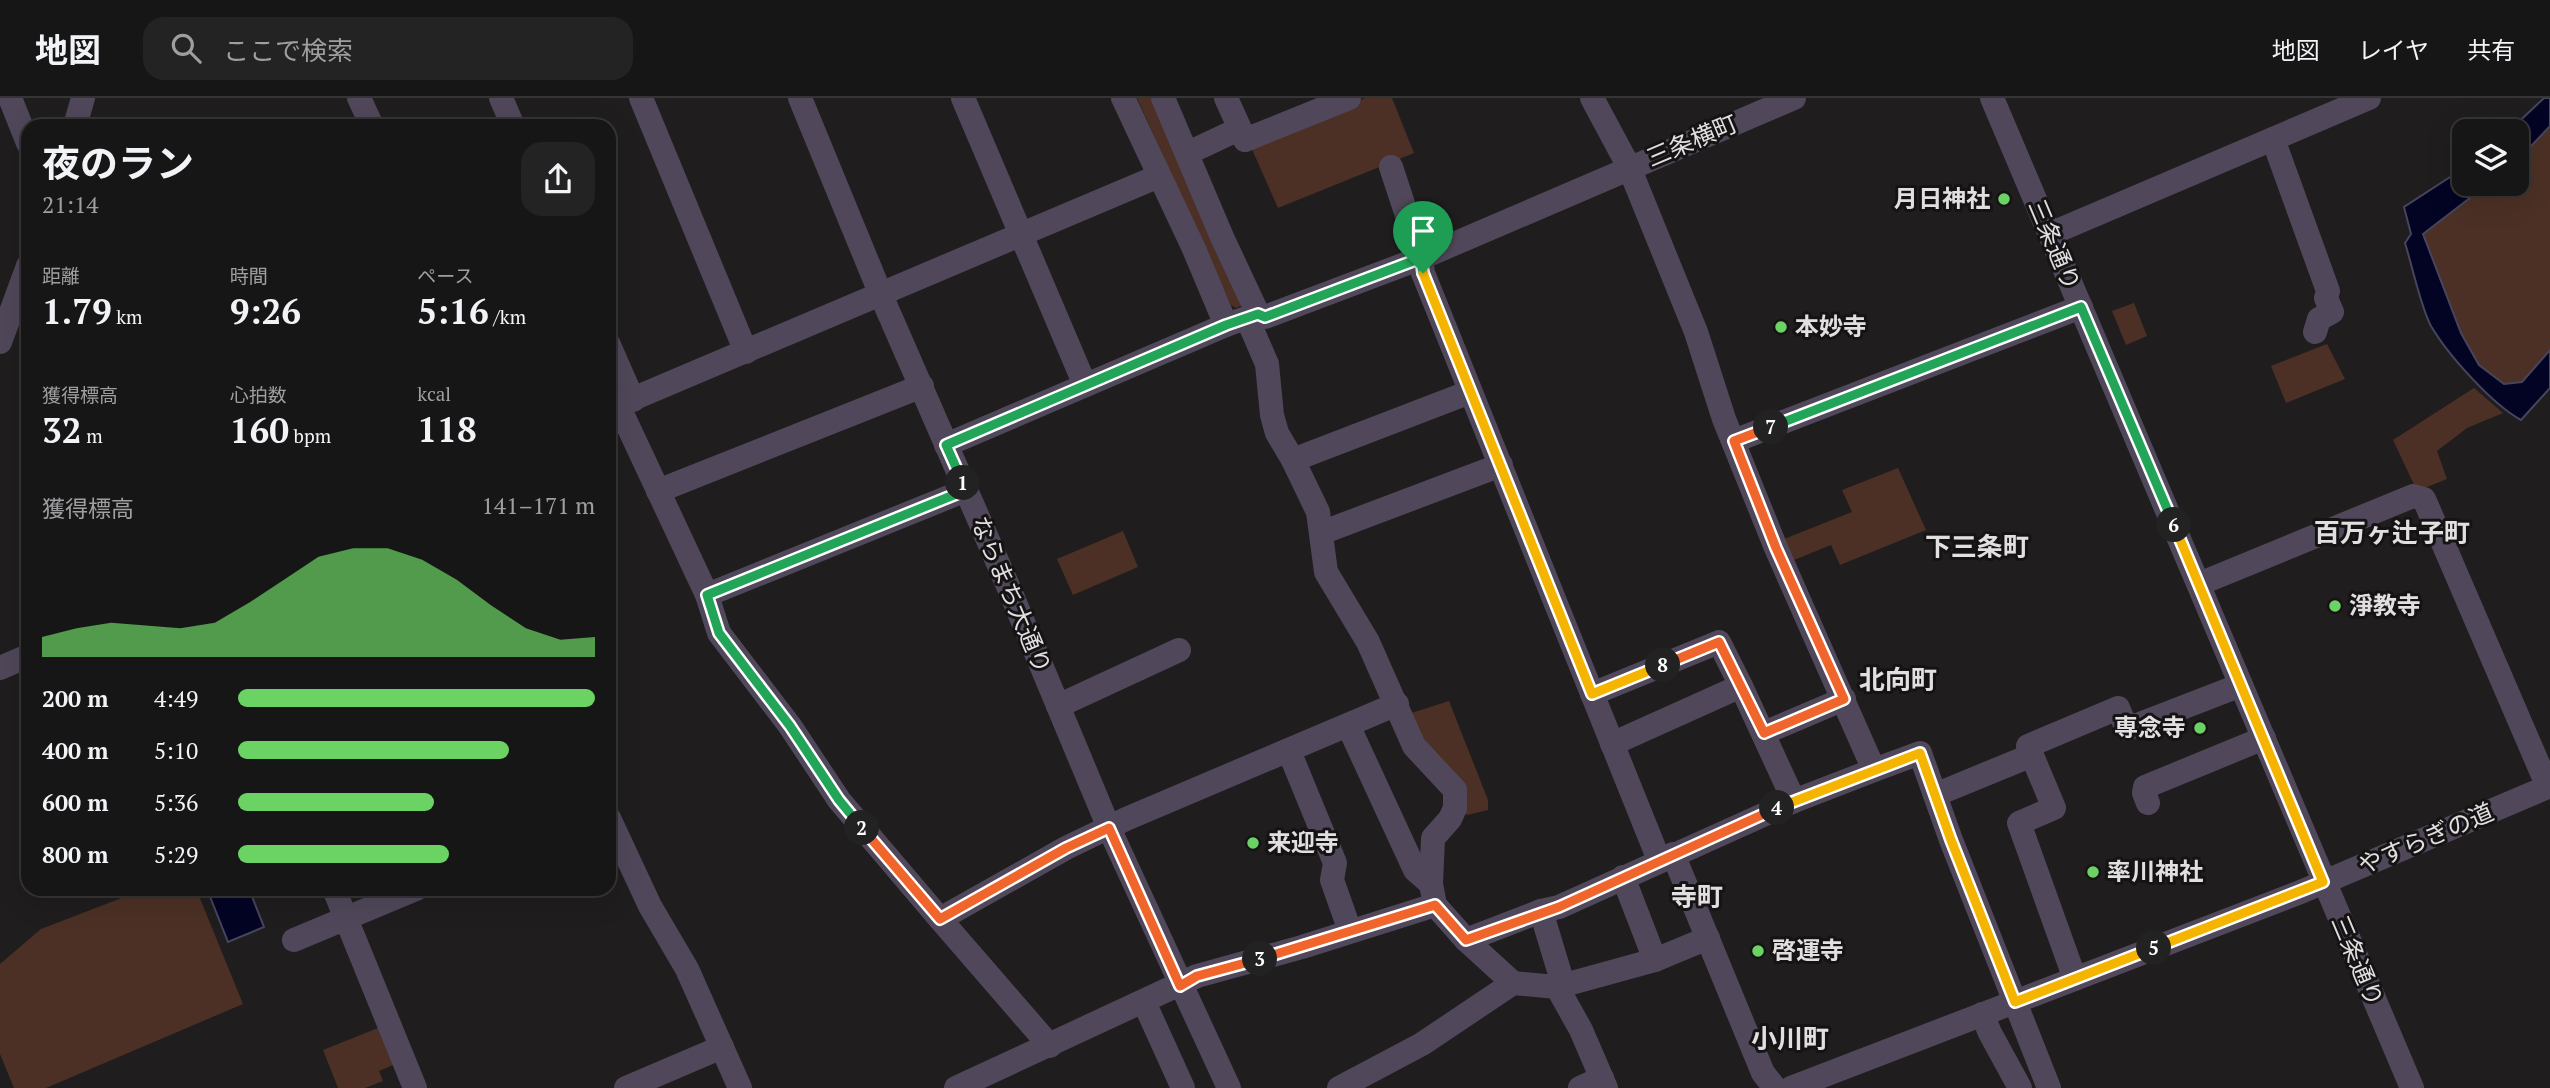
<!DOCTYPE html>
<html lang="ja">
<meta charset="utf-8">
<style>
body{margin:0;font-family:"PT Serif","Noto Sans JP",serif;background:#242323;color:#f1f3f6;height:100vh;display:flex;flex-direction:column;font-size:26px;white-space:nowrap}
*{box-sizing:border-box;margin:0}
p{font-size:23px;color:#9e9fa1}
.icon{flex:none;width:38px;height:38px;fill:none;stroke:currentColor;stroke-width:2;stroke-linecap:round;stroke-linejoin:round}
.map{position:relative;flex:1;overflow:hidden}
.side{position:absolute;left:21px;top:21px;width:595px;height:777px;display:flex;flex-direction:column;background:#171616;border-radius:21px;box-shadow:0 7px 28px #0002,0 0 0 2px #363535}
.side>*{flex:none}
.fabs{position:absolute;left:2452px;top:21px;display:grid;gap:14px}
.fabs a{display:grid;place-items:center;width:77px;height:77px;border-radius:14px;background:#171616;box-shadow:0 7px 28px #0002,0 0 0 2px #363535;font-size:35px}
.pin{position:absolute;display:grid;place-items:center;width:60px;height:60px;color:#fff;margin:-72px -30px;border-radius:50% 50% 50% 0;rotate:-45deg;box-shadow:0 0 7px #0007}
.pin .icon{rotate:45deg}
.km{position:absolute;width:35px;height:35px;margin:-18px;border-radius:50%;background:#222;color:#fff;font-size:19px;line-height:35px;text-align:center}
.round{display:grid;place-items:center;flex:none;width:74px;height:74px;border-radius:21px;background:#242323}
.summary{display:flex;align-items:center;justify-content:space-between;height:119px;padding:0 21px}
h1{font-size:38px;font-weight:700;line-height:52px}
.figures{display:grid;grid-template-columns:repeat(3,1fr);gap:10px;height:119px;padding:7px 21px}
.figures div{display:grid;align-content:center}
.figures b{font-size:35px;font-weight:700}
.figures small{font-size:19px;font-weight:400}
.figures p{font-size:19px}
.chart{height:196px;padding:14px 21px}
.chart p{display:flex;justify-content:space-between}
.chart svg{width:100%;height:126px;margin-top:7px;fill:#6bd363;opacity:.7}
ul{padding:0 21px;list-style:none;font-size:23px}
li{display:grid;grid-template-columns:112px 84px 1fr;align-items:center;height:52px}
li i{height:18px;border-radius:9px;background:#6bd363}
header{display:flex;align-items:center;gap:42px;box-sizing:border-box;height:98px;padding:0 35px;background:#171616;border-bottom:2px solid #363535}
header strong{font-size:33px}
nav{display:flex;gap:38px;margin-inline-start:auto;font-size:24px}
.search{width:490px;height:63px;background:#242323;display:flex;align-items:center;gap:18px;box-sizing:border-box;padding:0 24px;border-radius:21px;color:#9e9fa1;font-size:26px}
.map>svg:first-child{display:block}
</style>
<header>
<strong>地図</strong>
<div class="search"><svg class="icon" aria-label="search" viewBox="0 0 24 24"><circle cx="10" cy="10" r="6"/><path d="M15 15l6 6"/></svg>ここで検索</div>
<nav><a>地図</a><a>レイヤ</a><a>共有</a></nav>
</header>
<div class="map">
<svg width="2550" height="990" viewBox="0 0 2550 990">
<rect width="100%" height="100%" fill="#1f1d1e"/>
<g fill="#4c3025">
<polygon points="1137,0 1156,0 1248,205 1236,210 1231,207"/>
<polygon points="1365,0 1392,0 1414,55 1278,110 1251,49"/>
<polygon points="2550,28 2550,252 2523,284 2504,286 2479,267 2461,235 2423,135 2488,86 2516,86 2517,63"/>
<polygon points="2134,205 2147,238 2126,247 2112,213"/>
<polygon points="2327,246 2345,281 2286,305 2271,268"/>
<polygon points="2474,290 2503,315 2467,330 2437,353 2447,381 2417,393 2393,342"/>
<polygon points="1898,370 1926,432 1840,467 1831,447 1794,462 1784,441 1852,414 1842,392"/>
<polygon points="1123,433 1138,469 1073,497 1057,461"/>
<polygon points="1449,603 1488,702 1488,712 1467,717 1455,710 1402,618"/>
<polygon points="145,791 172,791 176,799 197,793 243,906 46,990 14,990 0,956 0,866 41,831"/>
<polygon points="383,928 398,965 379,973 383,983 365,990 338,990 323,952"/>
</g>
<g fill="#030324" stroke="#46455c" stroke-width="2">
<polygon points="2544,0 2550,0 2550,28 2517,63 2516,33 2509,33"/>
<path d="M2464,70V86H2488L2423,136L2461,235L2479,267L2504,286L2522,284L2550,252V290L2521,322C2492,306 2448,257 2431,228C2421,210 2412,167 2405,145L2411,136L2404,109Z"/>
<polygon points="207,791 249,791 264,829 228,844"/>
</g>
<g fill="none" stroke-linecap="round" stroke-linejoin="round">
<g stroke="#50485a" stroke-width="24">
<polyline points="10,0 28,45"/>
<polyline points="359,0 372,28"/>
<polyline points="501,0 513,28"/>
<polyline points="641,0 746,254"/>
<polyline points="800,0 881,197 1011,495 1109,730 1229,990"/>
<polyline points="963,0 1085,287"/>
<polyline points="1123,0 1194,151 1226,227"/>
<polyline points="1163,0 1222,139 1258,216"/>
<polyline points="1226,0 1245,42 1349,0"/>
<polyline points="1592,0 1629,69 1696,234 1724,321 1776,450 1874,672 1920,655 1951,742 2049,990"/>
<polyline points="1992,0 2412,990"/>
<polyline points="75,28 83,0"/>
<polyline points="2273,41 2328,193 2326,200 2332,214 2319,221 2315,234"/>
<polyline points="1188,55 1239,31"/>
<polyline points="1391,69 1421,160 1423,175 1659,762"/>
<polyline points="2050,136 2369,0"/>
<polyline points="1247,220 1267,266 1272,317 1277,335 1293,362 1318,414 1326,474 1368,544 1414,648 1455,692 1455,710 1450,721 1433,740 1431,786 1435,807 1466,842 1513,885 1557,889 1581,932 1606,990"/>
<polyline points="0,244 28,168"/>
<polyline points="609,247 633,302"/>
<polyline points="619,309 707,497 719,535 790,628 839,702 940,821 1066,750 1126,721 1397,606"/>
<polyline points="609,311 1159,78"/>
<polyline points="1734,343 2081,209"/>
<polyline points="946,347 1226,227 1258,216 1265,219 1421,160 1794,0"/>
<polyline points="1293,362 1470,294"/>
<polyline points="658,393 922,288"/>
<polyline points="1321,435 1501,367"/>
<polyline points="2199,486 2413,398 2424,401 2548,689"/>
<polyline points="707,497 966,392"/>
<polyline points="0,570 28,558"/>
<polyline points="1592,596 1719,544 1741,588"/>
<polyline points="1058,608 1179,552"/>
<polyline points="1348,627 1415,772 1431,786"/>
<polyline points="1764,635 1844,601"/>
<polyline points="1612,646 1741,588 1794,703"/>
<polyline points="1289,653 1335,765 1332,782 1350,833"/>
<polyline points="1935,697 2032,657"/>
<polyline points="2148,705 2144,695 2145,689 2264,640"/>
<polyline points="609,720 650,808 687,871 740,990"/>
<polyline points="1673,756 1763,975 1775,990"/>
<polyline points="1623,779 1655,862"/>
<polyline points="334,791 415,990"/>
<polyline points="1541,813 1563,886"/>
<polyline points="940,821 1050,948"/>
<polyline points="294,842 416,791"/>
<polyline points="1466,842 1541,813 1559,809 1794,703 1874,672"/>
<polyline points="2075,881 2019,725 2054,710 2028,648 2118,610 2127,631 2241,587"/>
<polyline points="1557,889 1655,862 1708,840"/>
<polyline points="1144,904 1183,990"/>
<polyline points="1982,916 1990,935 2020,990"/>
<polyline points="626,990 722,949"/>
<polyline points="956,990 1197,878 1302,849 1435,807"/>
<polyline points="1339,990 1422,946 1513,885"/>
<polyline points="1580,990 1602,980"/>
<polyline points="1791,990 2303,793 2550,688"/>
</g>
</g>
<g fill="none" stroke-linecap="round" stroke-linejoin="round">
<defs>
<polyline id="split-1" points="963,385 946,347 1226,227 1258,216 1265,219 1421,160 1423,175"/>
<polyline id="split-2" points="862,730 839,702 790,628 719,535 707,497 966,392 963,385"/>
<polyline id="split-3" points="862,730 940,821 1066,750 1109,730 1180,888 1197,878 1260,861"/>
<polyline id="split-4" points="1260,861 1435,807 1466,842 1559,809 1777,710"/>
<polyline id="split-5" points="1777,710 1920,655 1951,742 2015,904 2154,850"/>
<polyline id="split-6" points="2154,850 2323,784 2174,427"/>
<polyline id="split-7" points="1771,329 2081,209 2174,427"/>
<polyline id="split-8" points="1663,567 1719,544 1764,635 1844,601 1776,450 1734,343 1771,329"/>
<polyline id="split-9" points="1423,175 1592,596 1663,567"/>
</defs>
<use href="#split-1" stroke="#fff" stroke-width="14"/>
<use href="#split-2" stroke="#fff" stroke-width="14"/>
<use href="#split-3" stroke="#fff" stroke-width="14"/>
<use href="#split-4" stroke="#fff" stroke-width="14"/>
<use href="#split-5" stroke="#fff" stroke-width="14"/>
<use href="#split-6" stroke="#fff" stroke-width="14"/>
<use href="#split-7" stroke="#fff" stroke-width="14"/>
<use href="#split-8" stroke="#fff" stroke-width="14"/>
<use href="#split-9" stroke="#fff" stroke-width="14"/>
<use href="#split-1" stroke="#22a559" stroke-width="9"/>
<use href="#split-2" stroke="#22a559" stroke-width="9"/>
<use href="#split-3" stroke="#f0652b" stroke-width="9"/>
<use href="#split-4" stroke="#f0652b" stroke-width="9"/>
<use href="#split-5" stroke="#f5b400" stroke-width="9"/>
<use href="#split-6" stroke="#f5b400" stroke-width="9"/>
<use href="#split-7" stroke="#22a559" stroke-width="9"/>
<use href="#split-8" stroke="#f0652b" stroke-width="9"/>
<use href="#split-9" stroke="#f5b400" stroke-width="9"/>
</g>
<g fill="#6bd363" stroke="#161315" stroke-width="2.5">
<circle cx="2004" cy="101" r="7"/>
<circle cx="1781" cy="229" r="7"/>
<circle cx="2335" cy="508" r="7"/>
<circle cx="2200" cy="630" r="7"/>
<circle cx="1253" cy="745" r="7"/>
<circle cx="2093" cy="774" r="7"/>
<circle cx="1758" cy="853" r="7"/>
</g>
<g text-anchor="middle" stroke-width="6" stroke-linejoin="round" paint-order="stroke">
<g font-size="24" fill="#e1dfe0" stroke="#161315">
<text transform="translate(1692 43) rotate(-23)" y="8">三条横町</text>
<text transform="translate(2054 147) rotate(67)" y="8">三条通り</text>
<text transform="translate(1011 497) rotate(67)" y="8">ならまち大通り</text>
<text transform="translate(2426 741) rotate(-23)" y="8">やすらぎの道</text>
<text transform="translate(2357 863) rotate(67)" y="8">三条通り</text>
</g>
<g font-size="24" font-weight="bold" fill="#e1dfe0" stroke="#161315" text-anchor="start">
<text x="1990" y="109" text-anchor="end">月日神社</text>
<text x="1795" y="237">本妙寺</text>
<text x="2349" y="516">淨教寺</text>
<text x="2186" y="638" text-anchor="end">専念寺</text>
<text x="1267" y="753">来迎寺</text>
<text x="2107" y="782">率川神社</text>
<text x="1772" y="861">啓運寺</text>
</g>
<g font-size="26" font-weight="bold" fill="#e1dfe0" stroke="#161315">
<text x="2392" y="444">百万ヶ辻子町</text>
<text x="1977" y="458">下三条町</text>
<text x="1898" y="591">北向町</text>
<text x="1697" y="808">寺町</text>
<text x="1790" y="950">小川町</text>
</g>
</g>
</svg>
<div class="fabs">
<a><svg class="icon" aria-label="layers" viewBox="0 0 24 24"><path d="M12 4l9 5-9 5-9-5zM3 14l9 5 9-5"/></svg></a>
</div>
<div class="pin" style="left:1423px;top:175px;background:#1e9e55"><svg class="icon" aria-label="arrive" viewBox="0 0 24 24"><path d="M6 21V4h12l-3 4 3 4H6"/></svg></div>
<b class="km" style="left:963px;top:385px">1</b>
<b class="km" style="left:862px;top:730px">2</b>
<b class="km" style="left:1260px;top:861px">3</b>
<b class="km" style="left:1777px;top:710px">4</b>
<b class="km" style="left:2154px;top:850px">5</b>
<b class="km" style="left:2174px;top:427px">6</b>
<b class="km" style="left:1771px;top:329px">7</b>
<b class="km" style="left:1663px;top:567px">8</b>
<section class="side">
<div class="summary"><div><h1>夜のラン</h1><p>21:14</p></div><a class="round"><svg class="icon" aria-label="share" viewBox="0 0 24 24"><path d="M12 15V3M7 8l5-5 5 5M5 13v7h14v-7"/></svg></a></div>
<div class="figures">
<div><p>距離</p><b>1.79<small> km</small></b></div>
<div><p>時間</p><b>9:26</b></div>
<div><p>ペース</p><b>5:16<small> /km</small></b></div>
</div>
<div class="figures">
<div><p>獲得標高</p><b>32<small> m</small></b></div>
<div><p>心拍数</p><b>160<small> bpm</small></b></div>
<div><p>kcal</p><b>118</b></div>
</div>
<div class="chart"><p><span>獲得標高</span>141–171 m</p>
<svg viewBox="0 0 160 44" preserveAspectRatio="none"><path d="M0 44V37L10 34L20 32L30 33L40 34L50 32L60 25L70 17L80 9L90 6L100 6L110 10L120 17L130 26L140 34L150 38L160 37V44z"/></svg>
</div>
<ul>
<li><b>200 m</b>4:49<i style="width:100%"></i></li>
<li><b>400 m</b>5:10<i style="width:76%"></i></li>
<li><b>600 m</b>5:36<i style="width:55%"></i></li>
<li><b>800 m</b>5:29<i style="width:59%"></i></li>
</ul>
</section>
</div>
